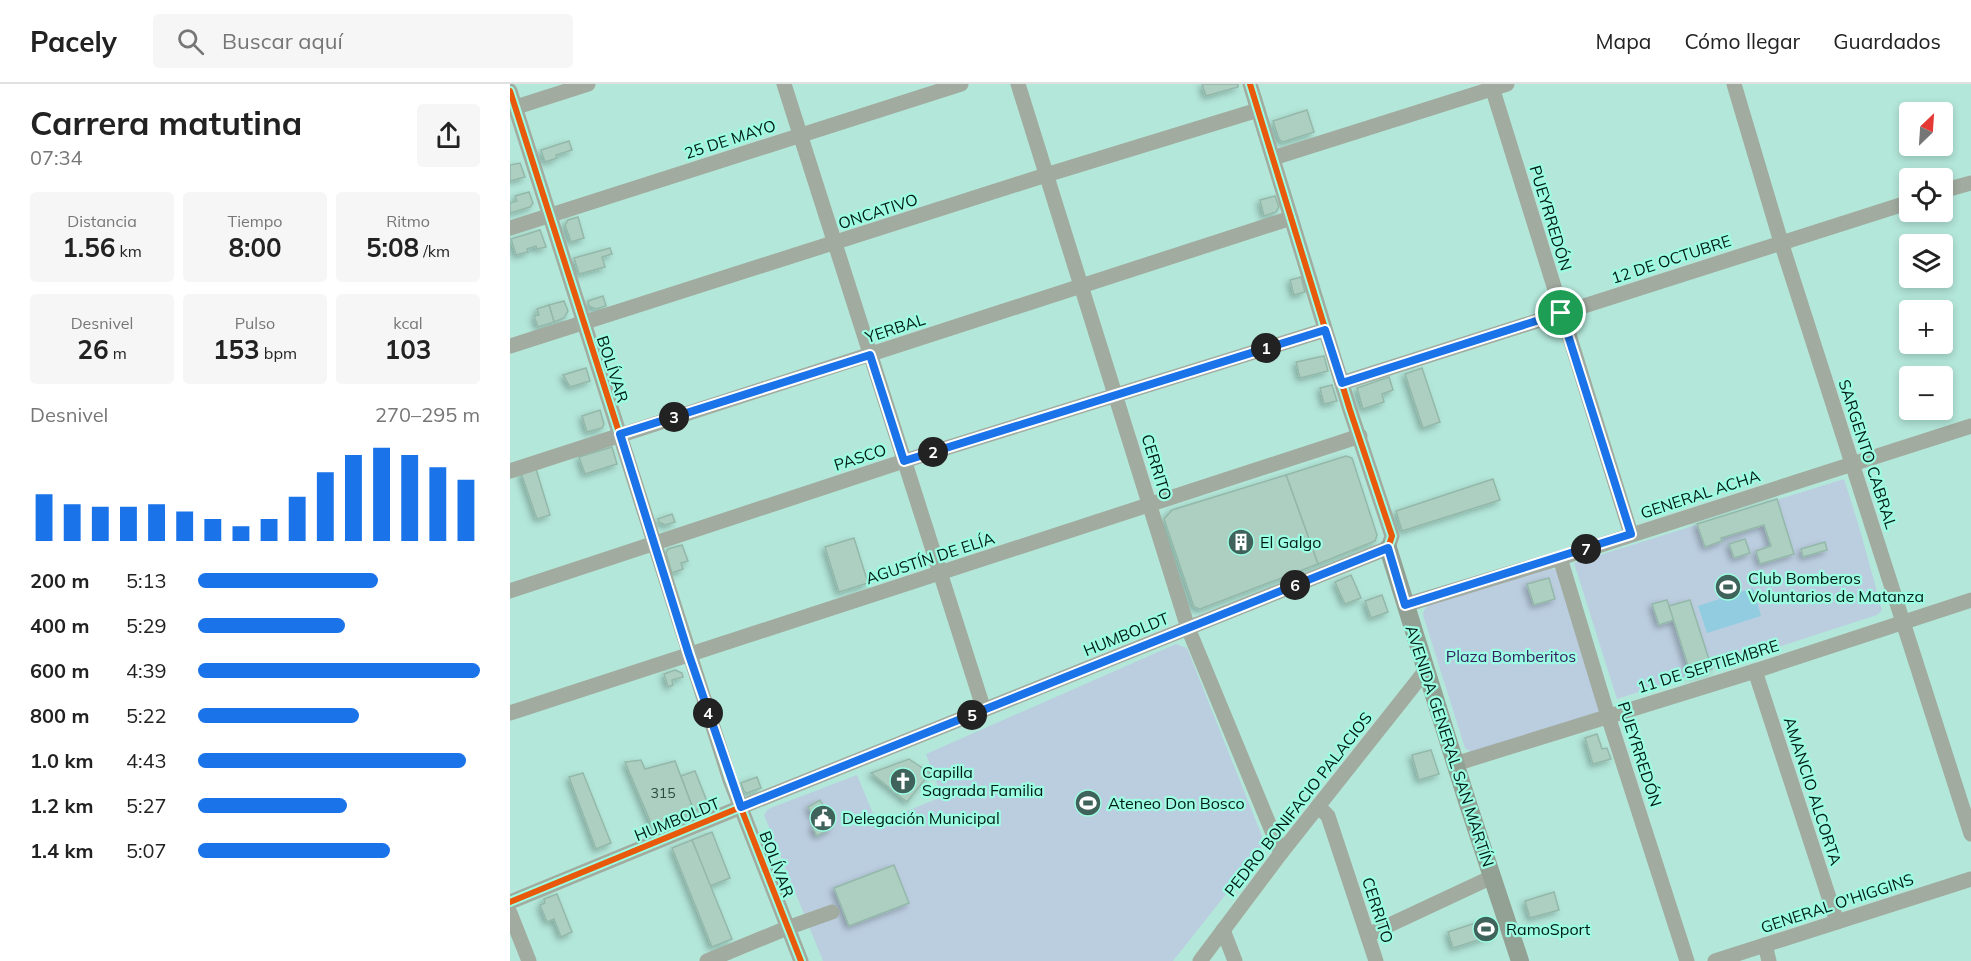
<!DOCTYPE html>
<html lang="es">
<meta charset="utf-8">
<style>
body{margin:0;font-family:Mulish,sans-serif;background:#f6f6f6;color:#222;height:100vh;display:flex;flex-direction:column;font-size:22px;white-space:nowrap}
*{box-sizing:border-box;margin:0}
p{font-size:20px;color:#767676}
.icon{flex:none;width:33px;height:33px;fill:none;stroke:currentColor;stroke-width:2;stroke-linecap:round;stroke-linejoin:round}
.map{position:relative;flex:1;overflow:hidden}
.details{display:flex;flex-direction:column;background:#fff;width:510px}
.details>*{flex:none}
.needle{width:39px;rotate:25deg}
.controls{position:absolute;left:1389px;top:18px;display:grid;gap:12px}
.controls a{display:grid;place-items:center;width:54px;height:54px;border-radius:6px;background:#fff;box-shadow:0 3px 9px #0003;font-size:30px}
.pin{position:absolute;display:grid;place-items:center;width:51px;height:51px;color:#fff;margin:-26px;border:3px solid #fff;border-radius:50%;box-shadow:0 2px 6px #0007}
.km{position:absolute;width:30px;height:30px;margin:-15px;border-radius:50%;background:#222;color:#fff;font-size:16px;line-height:30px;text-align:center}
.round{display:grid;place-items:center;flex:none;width:63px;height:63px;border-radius:6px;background:#f6f6f6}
.head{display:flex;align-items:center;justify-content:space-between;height:102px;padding:0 30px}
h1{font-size:33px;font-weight:700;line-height:45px}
.figures{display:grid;grid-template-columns:repeat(3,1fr);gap:9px;height:102px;padding:6px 30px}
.figures div{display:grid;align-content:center;border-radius:6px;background:#f6f6f6;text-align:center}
.figures b{font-size:26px;font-weight:700}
.figures small{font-size:16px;font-weight:400}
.figures p{font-size:16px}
.chart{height:168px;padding:12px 30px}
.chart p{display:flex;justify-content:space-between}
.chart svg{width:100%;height:108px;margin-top:6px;stroke:#1a73e8;stroke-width:6}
ul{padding:0 30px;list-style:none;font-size:20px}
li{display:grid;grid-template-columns:96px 72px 1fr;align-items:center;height:45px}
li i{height:15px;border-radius:8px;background:#1a73e8}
header{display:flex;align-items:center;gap:36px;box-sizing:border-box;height:84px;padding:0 30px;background:#fff;border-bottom:2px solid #e0e0e0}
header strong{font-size:28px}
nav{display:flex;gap:33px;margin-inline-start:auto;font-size:21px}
.search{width:420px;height:54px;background:#f6f6f6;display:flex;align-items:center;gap:15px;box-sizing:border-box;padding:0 21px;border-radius:6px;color:#767676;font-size:22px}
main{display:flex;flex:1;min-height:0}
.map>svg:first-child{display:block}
</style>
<header>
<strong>Pacely</strong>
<div class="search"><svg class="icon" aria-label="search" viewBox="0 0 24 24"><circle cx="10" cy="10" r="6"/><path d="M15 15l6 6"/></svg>Buscar aquí</div>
<nav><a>Mapa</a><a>Cómo llegar</a><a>Guardados</a></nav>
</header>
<main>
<section class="details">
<div class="head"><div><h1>Carrera matutina</h1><p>07:34</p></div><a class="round"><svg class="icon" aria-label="share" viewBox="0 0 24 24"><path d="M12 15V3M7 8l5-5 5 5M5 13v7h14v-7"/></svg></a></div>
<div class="figures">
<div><p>Distancia</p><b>1.56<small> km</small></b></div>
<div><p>Tiempo</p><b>8:00</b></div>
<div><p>Ritmo</p><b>5:08<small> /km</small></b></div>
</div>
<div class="figures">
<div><p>Desnivel</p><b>26<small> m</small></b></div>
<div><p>Pulso</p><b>153<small> bpm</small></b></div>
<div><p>kcal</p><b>103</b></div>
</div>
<div class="chart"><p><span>Desnivel</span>270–295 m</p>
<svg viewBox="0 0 160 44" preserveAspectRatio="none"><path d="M5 44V25M15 44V29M25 44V30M35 44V30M45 44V29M55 44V32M65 44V35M75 44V38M85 44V35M95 44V26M105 44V16M115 44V9M125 44V6M135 44V9M145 44V14M155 44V19"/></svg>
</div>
<ul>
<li><b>200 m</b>5:13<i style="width:64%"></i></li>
<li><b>400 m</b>5:29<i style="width:52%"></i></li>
<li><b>600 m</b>4:39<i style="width:100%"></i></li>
<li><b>800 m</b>5:22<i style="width:57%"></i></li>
<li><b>1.0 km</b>4:43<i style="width:95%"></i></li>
<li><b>1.2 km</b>5:27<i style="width:53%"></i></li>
<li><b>1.4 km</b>5:07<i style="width:68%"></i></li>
</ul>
</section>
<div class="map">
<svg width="1461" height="877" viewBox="0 0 1461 877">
<defs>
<filter id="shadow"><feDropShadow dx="-3" dy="3" stdDeviation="3" flood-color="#0004"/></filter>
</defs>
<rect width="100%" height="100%" fill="#b3e7d9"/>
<g fill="#bbcee0">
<polygon points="1334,395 1350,446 1372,526 1367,531 1107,615 1064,479"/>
<polygon points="1038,484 1045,485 1051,490 1089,627 1085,631 961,668 955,664 913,531 914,526 918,521"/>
<polygon points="666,560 677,564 752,752 751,766 663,877 313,877 254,731 258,725 347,691 367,739 432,713 416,670"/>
</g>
<polygon fill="#91cce1" points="1243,504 1251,532 1197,549 1188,522"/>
<g fill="#adcfc1" stroke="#93b8a9" stroke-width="1.5" filter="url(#shadow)">
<polygon points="692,0 728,0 728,3 696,12"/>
<polygon points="797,26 804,48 773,58 769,55 763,37"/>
<polygon points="59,57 62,66 46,71 47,74 35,78 31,66"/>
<polygon points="10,79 15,93 0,97 0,81"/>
<polygon points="19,108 23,119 20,123 0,129 0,119 7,117 5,112"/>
<polygon points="765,112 769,123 766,128 754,132 750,116"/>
<polygon points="68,133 74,154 61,158 55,141 58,136"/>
<polygon points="30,146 36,163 27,165 26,162 17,165 18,168 6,171 1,155"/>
<polygon points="100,164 102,170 92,173 95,183 69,190 64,174"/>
<polygon points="791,193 795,208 784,211 780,196"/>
<polygon points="93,212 96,222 86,225 79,222 78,217"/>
<polygon points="54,217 58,227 54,234 44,238 39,221"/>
<polygon points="39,221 44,238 28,243 24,232 29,231 27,225"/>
<polygon points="814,272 818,287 790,294 786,278"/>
<polygon points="76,284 80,297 60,303 53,291"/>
<polygon points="912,284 930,338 913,344 895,290"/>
<polygon points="879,293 883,306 872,310 874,318 853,325 847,304"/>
<polygon points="822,301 827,317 814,320 810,304"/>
<polygon points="90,326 94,340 92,344 77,348 72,332"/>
<polygon points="102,363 107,380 75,390 69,373"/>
<polygon points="836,372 842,374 867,451 865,457 808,480 776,391"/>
<polygon points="26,385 40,431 27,435 11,389"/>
<polygon points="776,391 808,480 690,525 684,523 654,435 662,426"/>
<polygon points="983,395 990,416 892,447 886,427"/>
<polygon points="1267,415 1284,470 1250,480 1246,467 1261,462 1254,441 1211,454 1212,457 1195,463 1187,440"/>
<polygon points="162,430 165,438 155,441 149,438 148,435"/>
<polygon points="344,454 358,499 329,508 315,463"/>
<polygon points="1235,455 1240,469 1224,474 1219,460"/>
<polygon points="1315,458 1317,466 1293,473 1291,465"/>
<polygon points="172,461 178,477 171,479 173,485 162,489 156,469 158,465"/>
<polygon points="841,491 851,514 835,520 825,498"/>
<polygon points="1039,494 1045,515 1024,521 1017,500"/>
<polygon points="872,511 878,528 861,534 855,517"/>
<polygon points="1157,516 1164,536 1149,541 1142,520"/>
<polygon points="1180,516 1202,585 1181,591 1159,522"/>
<polygon points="165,586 172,589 173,593 162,596 163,601 158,603 154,590"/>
<polygon points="1087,650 1092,665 1097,664 1101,675 1083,680 1075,654"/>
<polygon points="921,666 929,690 909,696 902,671"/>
<polygon points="399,675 420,689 397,718 361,689"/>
<polygon points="131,676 135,685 165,677 184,727 143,744 115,678"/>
<polygon points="185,687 198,720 184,727 171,692"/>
<polygon points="73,689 101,759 86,765 59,693"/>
<polygon points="247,693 251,704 237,709 234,707 231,699"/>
<polygon points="310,716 322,737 319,739 322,744 307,752 302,743 307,739 298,723"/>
<polygon points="202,748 220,794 200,802 182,756"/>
<polygon points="182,756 222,855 202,863 162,764"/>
<polygon points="384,781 399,819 339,842 324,804"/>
<polygon points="1044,808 1049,826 1020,834 1015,817"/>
<polygon points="47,810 62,848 51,853 44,835 37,838 30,821 35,819 34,815"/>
<polygon points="978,835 984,851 943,864 938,848"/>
</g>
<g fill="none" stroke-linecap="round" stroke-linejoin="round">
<g stroke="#a1ab9f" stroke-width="15">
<polyline points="274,0 474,626"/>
<polyline points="508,0 678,544 771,769"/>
<polyline points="981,0 1121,450"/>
<polyline points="1224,0 1271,158 1461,750"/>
<polyline points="0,7 220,696 291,877"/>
<polyline points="0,25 78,0"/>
<polyline points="763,74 997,0"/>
<polyline points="1432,107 1461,99"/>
<polyline points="0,144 451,0"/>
<polyline points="0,262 536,91 748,26"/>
<polyline points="832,299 1400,118"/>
<polyline points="0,387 781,134"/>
<polyline points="1050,474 1098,632 1177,877"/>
<polyline points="0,507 394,377 815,246"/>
<polyline points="895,521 1050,474 1461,342"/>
<polyline points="1245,587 1327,838"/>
<polyline points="0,629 850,352"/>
<polyline points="945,680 1245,587 1461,516"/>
<polyline points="808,722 818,732 866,877"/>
<polyline points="0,818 231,723 878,464 882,452 840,326 740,0"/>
<polyline points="0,829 19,877"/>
<polyline points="713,846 725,877"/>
<polyline points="858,851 982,793"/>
<polyline points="1255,861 1259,877"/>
<polyline points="197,877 277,844 322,828"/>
<polyline points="690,877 771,769 916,586"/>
<polyline points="1205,877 1461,795"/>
</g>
<polyline stroke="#92a193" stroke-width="18" points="878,464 957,717 1010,877"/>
<defs>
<g id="cycleway">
<polyline points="0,7 220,696 291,877"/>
<polyline points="0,818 231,723 878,464 882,452 840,326 740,0"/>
</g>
</defs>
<use href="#cycleway" stroke="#9dfde3" stroke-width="10"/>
<use href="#cycleway" stroke="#e8590c" stroke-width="6"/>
</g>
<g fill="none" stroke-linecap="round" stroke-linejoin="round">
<defs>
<polygon id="route" points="1051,229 1121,450 895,521 878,464 231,723 179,571 110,350 360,271 394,377 815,246 832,299"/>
</defs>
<use href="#route" stroke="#fff" stroke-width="12"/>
<use href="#route" stroke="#1a73e8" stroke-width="8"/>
</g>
<defs>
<symbol id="building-disc" viewBox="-11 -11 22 22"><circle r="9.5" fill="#3f635a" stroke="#9dfde3"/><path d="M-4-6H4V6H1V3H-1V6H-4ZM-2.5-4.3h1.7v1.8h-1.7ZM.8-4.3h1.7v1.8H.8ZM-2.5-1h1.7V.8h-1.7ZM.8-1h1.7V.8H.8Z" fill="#fff"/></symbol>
<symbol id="stadium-disc" viewBox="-11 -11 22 22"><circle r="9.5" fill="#3f635a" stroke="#9dfde3"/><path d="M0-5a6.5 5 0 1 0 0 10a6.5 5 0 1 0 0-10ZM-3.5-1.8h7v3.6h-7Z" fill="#fff"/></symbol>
<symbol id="church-disc" viewBox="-11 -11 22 22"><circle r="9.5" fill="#3f635a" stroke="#9dfde3"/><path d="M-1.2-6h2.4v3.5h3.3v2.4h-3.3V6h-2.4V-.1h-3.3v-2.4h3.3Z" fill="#fff"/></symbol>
<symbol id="civic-disc" viewBox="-11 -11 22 22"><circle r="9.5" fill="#3f635a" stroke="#9dfde3"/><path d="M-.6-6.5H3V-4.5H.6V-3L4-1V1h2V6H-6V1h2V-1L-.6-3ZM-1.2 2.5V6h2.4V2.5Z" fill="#fff"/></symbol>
</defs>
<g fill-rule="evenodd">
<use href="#building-disc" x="716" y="443" width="30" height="30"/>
<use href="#stadium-disc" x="1203" y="488" width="30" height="30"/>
<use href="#church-disc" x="378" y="682" width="30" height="30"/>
<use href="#stadium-disc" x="563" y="704" width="30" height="30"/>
<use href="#civic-disc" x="298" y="719" width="30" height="30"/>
<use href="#stadium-disc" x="961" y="830" width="30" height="30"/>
</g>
<g text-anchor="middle" stroke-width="4.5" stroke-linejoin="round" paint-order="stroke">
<g font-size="14" fill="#2b4940">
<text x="153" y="714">315</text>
</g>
<g font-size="16" fill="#001c15" stroke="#9dfde3">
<text transform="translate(220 55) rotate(-18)" y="6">25 DE MAYO</text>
<text transform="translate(368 127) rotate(-18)" y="6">ONCATIVO</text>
<text transform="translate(1041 134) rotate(73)" y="6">PUEYRREDÓN</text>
<text transform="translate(1161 175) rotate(-18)" y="6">12 DE OCTUBRE</text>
<text transform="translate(385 244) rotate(-18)" y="6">YERBAL</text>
<text transform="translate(103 285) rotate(72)" y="6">BOLÍVAR</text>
<text transform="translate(1358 370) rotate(72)" y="6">SARGENTO CABRAL</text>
<text transform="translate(350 373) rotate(-18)" y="6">PASCO</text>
<text transform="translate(647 383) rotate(73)" y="6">CERRITO</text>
<text transform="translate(1190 410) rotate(-18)" y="6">GENERAL ACHA</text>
<text transform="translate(420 474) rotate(-18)" y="6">AGUSTÍN DE ELÍA</text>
<text transform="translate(616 550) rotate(-22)" y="6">HUMBOLDT</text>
<text transform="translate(1198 582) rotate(-17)" y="6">11 DE SEPTIEMBRE</text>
<text transform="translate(940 662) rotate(72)" y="6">AVENIDA GENERAL SAN MARTÍN</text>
<text transform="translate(1130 670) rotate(72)" y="6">PUEYRREDÓN</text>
<text transform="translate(1303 707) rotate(72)" y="6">AMANCIO ALCORTA</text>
<text transform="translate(788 720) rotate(-52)" y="6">PEDRO BONIFACIO PALACIOS</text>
<text transform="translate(167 735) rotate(-22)" y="6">HUMBOLDT</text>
<text transform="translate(267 780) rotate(69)" y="6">BOLÍVAR</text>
<text transform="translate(1327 819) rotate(-18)" y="6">GENERAL O'HIGGINS</text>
<text transform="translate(868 826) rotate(72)" y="6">CERRITO</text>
</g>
<g font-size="16" fill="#001c15" stroke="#9dfde3" text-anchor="start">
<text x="750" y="464">El Galgo</text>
<text x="1238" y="500">Club Bomberos<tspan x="1238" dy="18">Voluntarios de Matanza</tspan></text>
<text x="412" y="694">Capilla<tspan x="412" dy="18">Sagrada Familia</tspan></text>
<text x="598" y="725">Ateneo Don Bosco</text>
<text x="332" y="740">Delegación Municipal</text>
<text x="996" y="851">RamoSport</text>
</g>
<g font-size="16" fill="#351e61" stroke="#9dfde3">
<text x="1001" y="578">Plaza Bomberitos</text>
</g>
</g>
</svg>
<div class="controls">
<a><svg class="needle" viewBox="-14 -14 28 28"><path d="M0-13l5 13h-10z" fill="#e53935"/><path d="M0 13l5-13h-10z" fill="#767676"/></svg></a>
<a><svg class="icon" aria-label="locate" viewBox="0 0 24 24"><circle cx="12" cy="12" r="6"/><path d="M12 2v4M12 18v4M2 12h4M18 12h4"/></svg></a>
<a><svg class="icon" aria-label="layers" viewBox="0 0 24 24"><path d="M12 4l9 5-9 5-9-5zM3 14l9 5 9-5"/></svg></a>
<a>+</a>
<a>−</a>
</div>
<div class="pin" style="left:1051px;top:229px;background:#1e9e55"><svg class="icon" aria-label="arrive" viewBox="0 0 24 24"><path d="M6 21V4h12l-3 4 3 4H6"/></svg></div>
<b class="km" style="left:756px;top:264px">1</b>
<b class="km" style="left:423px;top:368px">2</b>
<b class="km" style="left:164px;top:333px">3</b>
<b class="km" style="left:198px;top:629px">4</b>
<b class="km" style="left:462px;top:631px">5</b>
<b class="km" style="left:785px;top:501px">6</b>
<b class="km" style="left:1076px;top:465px">7</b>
</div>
</main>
